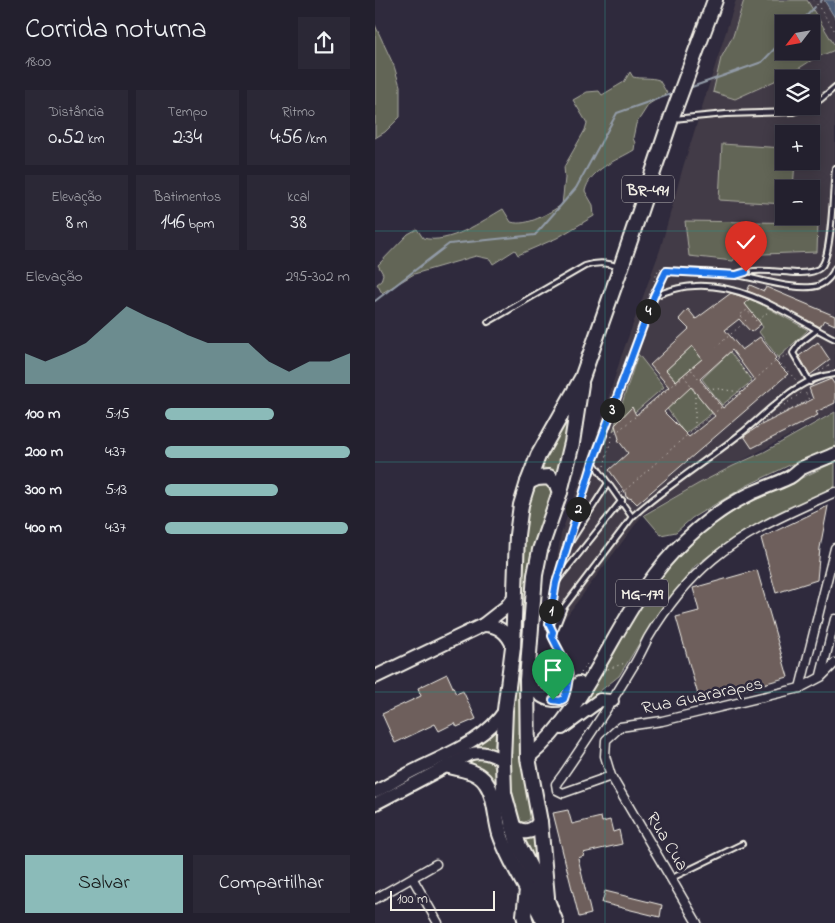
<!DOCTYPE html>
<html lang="pt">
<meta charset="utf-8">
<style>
body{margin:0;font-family:"Indie Flower",sans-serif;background:#2b2836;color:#f1f3f6;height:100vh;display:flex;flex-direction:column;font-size:19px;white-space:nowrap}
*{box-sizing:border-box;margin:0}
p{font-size:16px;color:#a3a3aa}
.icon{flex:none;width:28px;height:28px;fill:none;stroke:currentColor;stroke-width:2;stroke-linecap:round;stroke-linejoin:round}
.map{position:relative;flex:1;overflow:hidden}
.drawer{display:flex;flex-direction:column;background:#23202e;width:375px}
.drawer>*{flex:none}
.needle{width:32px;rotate:239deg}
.fabs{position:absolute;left:400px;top:15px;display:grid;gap:10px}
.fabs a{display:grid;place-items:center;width:45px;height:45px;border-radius:0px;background:#23202e;box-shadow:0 2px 12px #0003,0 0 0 1px #403e4a;font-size:25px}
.scale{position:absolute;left:15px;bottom:12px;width:105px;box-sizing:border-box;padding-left:5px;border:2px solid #f4f1e8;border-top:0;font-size:14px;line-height:18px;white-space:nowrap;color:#f4f1e8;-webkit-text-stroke:4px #2f2a3d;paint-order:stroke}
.pin{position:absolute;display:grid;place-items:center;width:42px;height:42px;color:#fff;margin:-51px -21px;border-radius:50% 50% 50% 0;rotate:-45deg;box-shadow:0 0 5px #0007}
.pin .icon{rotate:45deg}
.km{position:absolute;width:25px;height:25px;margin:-12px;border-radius:50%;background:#222;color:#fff;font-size:14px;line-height:25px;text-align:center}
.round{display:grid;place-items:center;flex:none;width:52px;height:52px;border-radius:0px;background:#2b2836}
.head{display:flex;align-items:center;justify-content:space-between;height:85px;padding:0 25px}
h1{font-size:28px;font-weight:600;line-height:38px}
.stats{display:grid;grid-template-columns:repeat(3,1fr);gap:8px;height:85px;padding:5px 25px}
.stats div{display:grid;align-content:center;border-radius:0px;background:#2b2836;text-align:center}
.stats b{font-size:21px;font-weight:600}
.stats small{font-size:14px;font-weight:400}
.stats p{font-size:14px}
.chart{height:140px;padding:10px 25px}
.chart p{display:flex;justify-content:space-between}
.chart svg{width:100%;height:90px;margin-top:5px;fill:#8bbbb9;opacity:.7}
.action{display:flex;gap:10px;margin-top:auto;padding:10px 25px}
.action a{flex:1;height:58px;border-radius:0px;background:#8bbbb9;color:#111;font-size:20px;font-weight:600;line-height:58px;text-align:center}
.action a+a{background:#2b2836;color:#f1f3f6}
ul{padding:0 25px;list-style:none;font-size:16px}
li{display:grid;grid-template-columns:80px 60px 1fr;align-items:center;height:38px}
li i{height:12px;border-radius:6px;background:#8bbbb9}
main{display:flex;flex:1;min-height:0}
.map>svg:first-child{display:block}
</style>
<main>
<section class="drawer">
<div class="head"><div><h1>Corrida noturna</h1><p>18:00</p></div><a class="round"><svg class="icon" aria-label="share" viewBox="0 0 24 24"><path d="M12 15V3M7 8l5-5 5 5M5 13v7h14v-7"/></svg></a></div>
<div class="stats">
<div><p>Distância</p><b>0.52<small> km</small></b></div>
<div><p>Tempo</p><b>2:34</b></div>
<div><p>Ritmo</p><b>4:56<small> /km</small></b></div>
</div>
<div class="stats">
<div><p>Elevação</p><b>8<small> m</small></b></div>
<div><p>Batimentos</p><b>146<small> bpm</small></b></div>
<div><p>kcal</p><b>38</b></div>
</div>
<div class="chart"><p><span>Elevação</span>295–302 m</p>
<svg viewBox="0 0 160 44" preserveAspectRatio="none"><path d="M0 44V29L10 33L20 29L30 24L40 15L50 6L60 11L70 15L80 20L90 24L100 24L110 24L120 33L130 38L140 33L150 33L160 29V44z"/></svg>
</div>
<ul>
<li><b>100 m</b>5:15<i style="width:59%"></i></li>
<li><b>200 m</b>4:37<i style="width:100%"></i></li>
<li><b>300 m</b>5:13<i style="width:61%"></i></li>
<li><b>400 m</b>4:37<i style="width:99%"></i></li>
</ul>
<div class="action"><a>Salvar</a><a>Compartilhar</a></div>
</section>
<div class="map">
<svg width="460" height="923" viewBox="0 0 460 923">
<rect width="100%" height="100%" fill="#2f2a3d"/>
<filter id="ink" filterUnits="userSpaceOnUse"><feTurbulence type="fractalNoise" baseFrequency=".02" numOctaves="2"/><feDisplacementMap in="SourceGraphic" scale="10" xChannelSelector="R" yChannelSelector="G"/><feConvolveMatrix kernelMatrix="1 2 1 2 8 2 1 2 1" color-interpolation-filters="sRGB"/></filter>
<g filter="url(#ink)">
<path fill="#423a46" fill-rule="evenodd" d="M361,0H460V411L269,513L187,622L172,619L186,534L226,422L246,357L285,250L308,167ZM409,24H436V51H409ZM409,79H436V106H409ZM409,134H436V161H409ZM409,189H436V216H409Z"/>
<g fill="#626557" stroke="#ababa0" fill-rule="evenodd">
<path d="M369,0H432L460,46V50L440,58L415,74L360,99L338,92L346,58L358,36ZM409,24H436V51H409Z"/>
<polygon points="0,25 19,66 25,86 25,117 10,132 0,138"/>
<path d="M255,72L258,77C267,79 275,77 284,80L292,93L274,104L261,124L258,138L260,143L259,150C241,161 215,169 210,191L218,205L219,216L182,238L143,255L140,250L118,264L115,259L101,256L39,274L7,293L2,284L6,281L8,274L3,265L33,234L42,229L48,238C74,245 107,221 128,209L136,222C153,227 173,213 187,205L190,178L189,167L210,130L212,123L198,100L212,92L224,91L227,95L249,82Z"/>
<polygon points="347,144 409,148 409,161 420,161 418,189 409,189 409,204 344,200"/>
<polygon points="310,221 443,223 442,252 362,255 358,261 314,256"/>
<polygon points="375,298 433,330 403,358 384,332 388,327 370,304"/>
<polygon points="317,346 327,359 301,381 291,370"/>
<polygon points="355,352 377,381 347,405 327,379"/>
<polygon points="263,354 289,387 238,431 240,425"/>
<polygon points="316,386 337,413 310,434 291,407"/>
<polygon points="201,396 184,474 178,470 164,467"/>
<polygon points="460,412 460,448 417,464 371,486 317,518 301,532 286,535 269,515 323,484 358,466 389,452"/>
<polygon points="460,462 460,486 399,514 356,539 320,566 283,613 244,676 201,710 266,601 287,571 326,533 364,508"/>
<path d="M164,483L172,484L176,491C171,522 159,552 154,583C140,660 143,739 156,815L154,820L147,823L143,821L130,771L148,527L153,505L162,485Z"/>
<polygon points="121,727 119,751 28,783 29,781"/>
<polygon points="104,757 114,759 120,767 125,800 86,765"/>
<polygon points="160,835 169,886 145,840"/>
</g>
<polygon fill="#50617b" stroke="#929ba7" points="449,0 460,0 460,18"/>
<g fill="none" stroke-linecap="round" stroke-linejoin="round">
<g stroke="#929ba7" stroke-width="2">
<polyline points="445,2 447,0"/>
<polyline points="424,24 440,7"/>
<polyline points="314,88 387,62 409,39"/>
<polyline points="0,301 74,244 160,235 201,188 242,113 299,93"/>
</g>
</g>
<g fill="#6e5f5c" stroke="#f4f1e8" fill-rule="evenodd">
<polygon points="375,285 389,291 391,287 460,316 460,325 449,320 445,327 394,300 372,291"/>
<path d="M356,293L374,299L370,304L386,324L376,332L364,319L350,330L367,350L385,337L401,358L399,360L413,374L262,504L257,499L251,497L250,492L234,470L253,453L243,440L244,439L240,425L257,407L261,415L294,387L275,365L314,329L304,319L313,309L321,319ZM317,346L327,359L301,381L291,370ZM357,350L380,381L348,408L325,379ZM316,387L340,416L314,437L289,412Z"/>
<polygon points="443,342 455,360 435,375 424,356"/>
<polygon points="456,379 460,385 460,403 441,412 443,415 377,448 369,436 384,426 438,399 434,388"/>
<polygon points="453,506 445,548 442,580 401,593 386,538"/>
<polygon points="382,570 413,677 325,702 301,617 324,611 318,588"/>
<polygon points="72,674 81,694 88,691 101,719 82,727 80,723 64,731 60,724 20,743 7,714 46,696 43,688"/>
<polygon points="193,810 197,824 226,817 227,822 235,820 238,832 244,830 247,844 208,853 209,856 203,858 216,914 204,917 178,813"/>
<polygon points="230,891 287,905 285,917 227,903"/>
</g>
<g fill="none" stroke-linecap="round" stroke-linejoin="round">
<defs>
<g id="service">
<polyline points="436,105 446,99 460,87"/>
<polyline points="298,119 351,114 418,112 435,106"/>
<path d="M363,274C381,268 402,272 421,273C429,273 440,273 446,267C457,257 458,187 460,168"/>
<path d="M279,296C292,291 306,286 320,286C371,283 416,317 460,339"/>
<path d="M113,322L210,266C222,262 232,262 244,267"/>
<polyline points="435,382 418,353 425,343 442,330"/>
<polyline points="218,462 257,517"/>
<polyline points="194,544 233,483"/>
<polyline points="182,581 247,500"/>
<path d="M178,631L181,628L189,607L257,517L266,509C297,483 332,460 364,435C394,412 420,378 460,374"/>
<path d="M193,690C199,670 185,653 177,636L178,631L174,623L181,583L218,462L279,296L291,271C314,272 338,272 361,275C382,278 425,293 445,285C452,282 458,274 460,268"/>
<polyline points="297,878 367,844"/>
</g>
<g id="minor">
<polyline points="446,675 460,619"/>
<polyline points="425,688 460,548"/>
<path d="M236,776L188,793L182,790L181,784L187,776C211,741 235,705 257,668C263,659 268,648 273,638C290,609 312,581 338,559C374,529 417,512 460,492"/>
<polyline points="38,879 63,923"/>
<polyline points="0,899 61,864"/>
<polyline points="322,923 236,776 230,756 231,740 245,727 287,721 425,688 446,677 460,663"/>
</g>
<g id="secondary">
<path d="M0,792C15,784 29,775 44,768C76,752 110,740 130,710"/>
<path d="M0,804L95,754C108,751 116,754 128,761"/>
</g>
<g id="primary">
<path d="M108,625C123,625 133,632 138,647"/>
<polyline points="0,677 108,625 131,607 140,596"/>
<path d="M152,680C166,703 189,709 204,683"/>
<polyline points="187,728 225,700 237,701"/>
<path d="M153,758C211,709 235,633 280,574C304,542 338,512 375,494C387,488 401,484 413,478C418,476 421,472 425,469C437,463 449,459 460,454"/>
</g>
<g id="trunk">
<polyline points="153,482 162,478 174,477 182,485 185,492"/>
<path d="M74,766C87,769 103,771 111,783C121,797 120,818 125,834C136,866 156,893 170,923"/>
<path d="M137,826C147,834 158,833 165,822"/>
<polyline points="172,897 165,822 153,758 152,680 160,575 165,550 185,492 197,443 206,384"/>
<polyline points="151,923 149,915 152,890"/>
<polyline points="181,923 172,900 143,844 129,793 128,761 130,710 138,647 142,535 146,505 153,482 163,456 207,378 246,267 296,119 340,0"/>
</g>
</defs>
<use href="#service" stroke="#f4f1e8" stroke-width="8"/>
<use href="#minor" stroke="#f4f1e8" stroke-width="11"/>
<use href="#secondary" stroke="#f4f1e8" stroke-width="15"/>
<use href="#primary" stroke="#f4f1e8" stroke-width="16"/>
<use href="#trunk" stroke="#f4f1e8" stroke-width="18"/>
<g stroke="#f4f1e8" stroke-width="1" stroke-dasharray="1 4" stroke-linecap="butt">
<polyline points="439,0 460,31"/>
<polyline points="279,281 284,268 286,269"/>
<polyline points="341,347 371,321 365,315 372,310 382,322 395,310"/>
<polyline points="403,359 413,355"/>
<polyline points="362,361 377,381"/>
<polyline points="444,371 456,364"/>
<polyline points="330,387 346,408"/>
<polyline points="405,408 426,393"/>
<polyline points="386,424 434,400 429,390"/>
<polyline points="320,428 320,391 309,376 317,370 330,387 365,392"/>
<polyline points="229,466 237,436 309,376"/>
<polyline points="247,493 320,428 366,392 402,360 422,381"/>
<polyline points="233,669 250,663"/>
<polyline points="206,673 212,664"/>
</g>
<use href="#service" stroke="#2f2a3d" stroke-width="4"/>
<use href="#minor" stroke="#2f2a3d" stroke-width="8"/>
<use href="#secondary" stroke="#2f2a3d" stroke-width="11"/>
<use href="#primary" stroke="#2f2a3d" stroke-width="12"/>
<use href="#trunk" stroke="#2f2a3d" stroke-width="14"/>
</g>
</g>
<g fill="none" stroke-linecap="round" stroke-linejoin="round" filter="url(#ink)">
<defs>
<path id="route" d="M178,700L185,701L189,699C200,669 189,662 177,636L178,632L174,624L181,583L218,462L279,296L291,271L361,275L371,272"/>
</defs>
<use href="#route" stroke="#fff" stroke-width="10"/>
<use href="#route" stroke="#1a73e8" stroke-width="6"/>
</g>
<path fill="none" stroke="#318880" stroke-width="1" stroke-opacity="0.55" d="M230,0V923M0,231H460M0,462H460M0,692H460"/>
<g text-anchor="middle" stroke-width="5" stroke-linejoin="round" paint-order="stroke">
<g fill="#2f2a3d" stroke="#b9b5b5" stroke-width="1">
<rect x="247" y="175.5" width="52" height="27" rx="4"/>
<rect x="241" y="579.5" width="52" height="27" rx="4"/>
</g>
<g font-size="16" font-weight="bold" fill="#f4f1e8">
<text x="273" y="195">BR-491</text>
<text x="267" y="599">MG-179</text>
</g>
<g font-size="18" fill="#f4f1e8" stroke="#2f2a3d">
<text transform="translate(327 695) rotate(-12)" y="6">Rua Guararapes</text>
<text transform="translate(293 841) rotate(59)" y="6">Rua Cua</text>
</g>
</g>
</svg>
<div class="fabs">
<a><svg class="needle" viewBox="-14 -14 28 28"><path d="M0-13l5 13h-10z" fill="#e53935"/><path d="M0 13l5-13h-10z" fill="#a3a3aa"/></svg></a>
<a><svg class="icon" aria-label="layers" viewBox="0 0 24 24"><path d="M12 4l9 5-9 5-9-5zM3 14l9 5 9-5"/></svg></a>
<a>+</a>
<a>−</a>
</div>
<div class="scale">100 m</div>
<div class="pin" style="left:178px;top:700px;background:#1e9e55"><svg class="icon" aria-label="arrive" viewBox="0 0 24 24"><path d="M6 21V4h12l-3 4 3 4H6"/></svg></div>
<div class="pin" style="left:371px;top:272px;background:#d93025"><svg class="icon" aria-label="check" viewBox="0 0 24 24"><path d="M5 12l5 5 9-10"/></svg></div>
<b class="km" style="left:176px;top:611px">1</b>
<b class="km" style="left:203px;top:509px">2</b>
<b class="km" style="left:237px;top:410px">3</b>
<b class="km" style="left:273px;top:311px">4</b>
</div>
</main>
